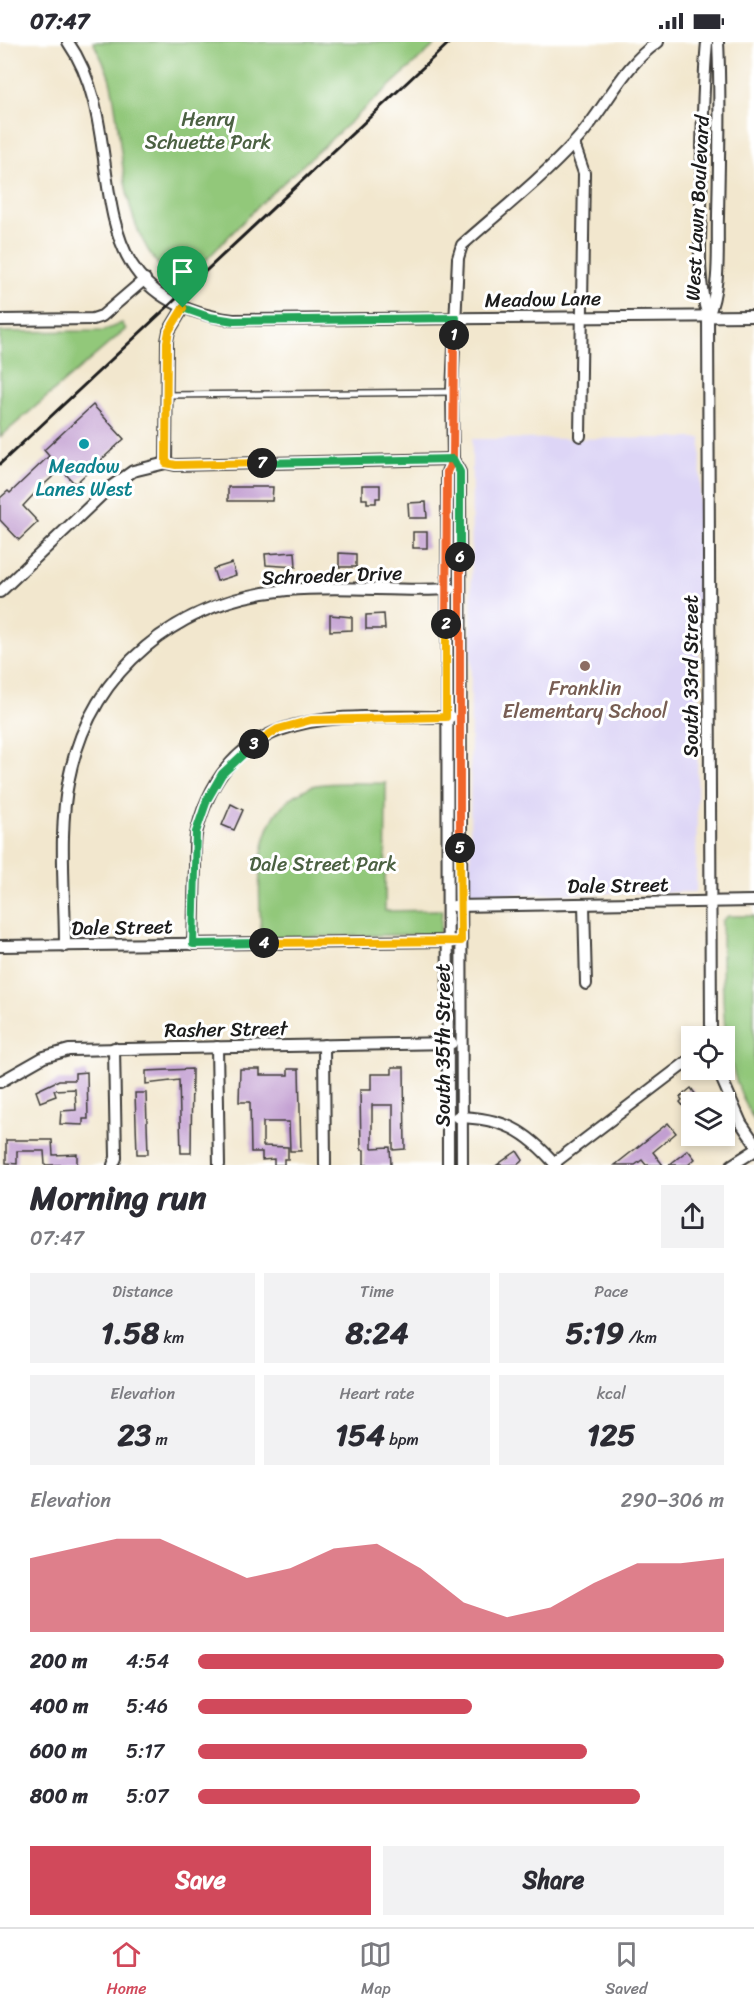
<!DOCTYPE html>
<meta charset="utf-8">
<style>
body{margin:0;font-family:Sriracha,sans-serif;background:#f2f2f3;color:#2b2b33;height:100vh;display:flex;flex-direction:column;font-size:22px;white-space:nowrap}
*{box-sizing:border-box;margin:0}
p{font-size:20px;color:#7c7c81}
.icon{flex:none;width:33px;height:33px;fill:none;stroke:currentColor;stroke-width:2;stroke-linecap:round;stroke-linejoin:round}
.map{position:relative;height:1123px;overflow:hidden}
.drawer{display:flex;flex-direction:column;background:#fff;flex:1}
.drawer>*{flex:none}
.fabs{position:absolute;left:681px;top:984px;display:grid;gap:12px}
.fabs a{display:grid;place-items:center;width:54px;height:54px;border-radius:0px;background:#fff;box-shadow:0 3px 9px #0003;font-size:30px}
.pin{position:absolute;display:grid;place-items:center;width:51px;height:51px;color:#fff;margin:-62px -26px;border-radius:50% 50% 50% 0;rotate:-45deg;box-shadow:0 0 6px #0007}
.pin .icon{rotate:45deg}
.km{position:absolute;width:30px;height:30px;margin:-15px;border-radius:50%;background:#222;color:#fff;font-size:16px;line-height:30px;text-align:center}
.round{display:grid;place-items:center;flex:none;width:63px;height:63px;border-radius:0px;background:#f2f2f3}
.head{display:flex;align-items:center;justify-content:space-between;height:102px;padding:0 30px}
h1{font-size:33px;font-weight:800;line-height:45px}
.metrics{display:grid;grid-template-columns:repeat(3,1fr);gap:9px;height:102px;padding:6px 30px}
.metrics div{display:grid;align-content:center;border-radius:0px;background:#f2f2f3;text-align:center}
.metrics b{font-size:30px;font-weight:800}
.metrics small{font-size:16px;font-weight:400}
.metrics p{font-size:16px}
.chart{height:168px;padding:12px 30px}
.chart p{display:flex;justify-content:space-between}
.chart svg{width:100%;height:108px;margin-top:6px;fill:#d1495b;opacity:.7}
.button{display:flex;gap:12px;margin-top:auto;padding:12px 30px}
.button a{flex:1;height:69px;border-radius:0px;background:#d1495b;color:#fff;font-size:24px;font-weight:800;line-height:69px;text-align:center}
.button a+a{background:#f2f2f3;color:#2b2b33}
ul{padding:0 30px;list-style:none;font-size:20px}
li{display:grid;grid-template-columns:96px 72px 1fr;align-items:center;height:45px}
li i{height:15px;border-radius:8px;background:#d1495b}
.status{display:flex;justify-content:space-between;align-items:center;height:42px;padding:0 30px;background:#fff;direction:ltr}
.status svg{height:16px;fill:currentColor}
.dock{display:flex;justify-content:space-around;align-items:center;height:84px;border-top:2px solid #e1e1e2;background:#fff;font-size:16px;color:#7c7c81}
.dock a{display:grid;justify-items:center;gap:3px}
.dock .current{color:#d1495b}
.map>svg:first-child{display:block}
</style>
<div class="status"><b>07:47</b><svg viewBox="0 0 49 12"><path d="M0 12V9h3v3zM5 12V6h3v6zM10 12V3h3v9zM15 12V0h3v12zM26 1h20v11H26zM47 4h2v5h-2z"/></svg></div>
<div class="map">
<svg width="754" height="1123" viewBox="0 0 754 1123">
<rect width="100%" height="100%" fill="#fff"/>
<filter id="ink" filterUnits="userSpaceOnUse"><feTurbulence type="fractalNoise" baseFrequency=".0167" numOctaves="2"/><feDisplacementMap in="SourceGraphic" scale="12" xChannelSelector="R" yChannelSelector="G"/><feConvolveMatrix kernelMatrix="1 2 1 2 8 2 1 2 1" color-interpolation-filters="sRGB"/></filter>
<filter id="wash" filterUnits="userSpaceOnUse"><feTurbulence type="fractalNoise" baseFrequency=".008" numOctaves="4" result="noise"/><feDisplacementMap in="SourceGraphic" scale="24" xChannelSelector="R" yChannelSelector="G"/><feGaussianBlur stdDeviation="1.35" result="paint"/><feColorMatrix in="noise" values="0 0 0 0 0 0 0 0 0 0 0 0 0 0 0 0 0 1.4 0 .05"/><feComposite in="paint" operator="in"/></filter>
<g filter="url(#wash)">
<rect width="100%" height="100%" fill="#f2e7ce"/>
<polygon fill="#ddd5f6" points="701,396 696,850 470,853 472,397"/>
<g fill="#92c87a" stroke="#57724b" stroke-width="1.5">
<path d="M93,0H438L260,162L181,244C115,196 127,113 111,42C108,27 100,14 93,0Z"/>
<polygon points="122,281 126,287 0,395 0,290 103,289"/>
<path d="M386,741L385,869L442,868L440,892L261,896C260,849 250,777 299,751C304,748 310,744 316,743C338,739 364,742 386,741Z"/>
<path d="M728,874H754V1078C717,1015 723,949 722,879Z"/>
</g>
<g id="blocks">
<g fill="#c29fd1">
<polygon points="93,363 124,397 75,442 61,427 36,450 23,464 38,480 19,498 0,478 0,456 8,449 10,451 49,414 44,408"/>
<polygon points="362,443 380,443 380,456 376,456 376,461 367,461 367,457 362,457"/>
<polygon points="228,445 273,445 272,459 228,459"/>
<polygon points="426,460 427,476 409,476 408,461"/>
<rect x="413" y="490" width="14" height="16"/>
<polygon points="295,510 296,525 266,523 265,512"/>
<polygon points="339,511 356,512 356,525 339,525"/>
<polygon points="232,521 236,533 217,539 213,527"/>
<polygon points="384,572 385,587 366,587 366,573"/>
<polygon points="330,573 352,575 352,588 330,589"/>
<polygon points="231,762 243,768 234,788 222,783"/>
<polygon points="392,1025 404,1025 405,1107 393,1108 393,1063 372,1063 372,1106 390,1105 391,1123 364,1123 364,1108 361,1108 360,1048 371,1048 371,1032 392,1032"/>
<polygon points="192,1027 191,1111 181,1111 179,1038 146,1042 146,1029"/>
<polygon points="240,1027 260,1027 260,1033 288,1033 288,1027 299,1027 301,1109 290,1109 289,1080 263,1080 263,1104 288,1105 288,1117 284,1117 284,1123 274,1123 274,1117 262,1118 262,1110 251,1110 250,1060 239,1060"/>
<polygon points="87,1030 88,1077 83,1077 83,1083 60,1082 61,1069 76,1068 75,1047 54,1048 56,1054 40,1060 36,1049 59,1038 75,1038 75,1031"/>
<polygon points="691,1046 701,1060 692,1060 692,1075 680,1060 682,1058 680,1055"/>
<polygon points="135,1051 146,1051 148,1112 137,1112"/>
<polygon points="668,1081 676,1091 653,1110 663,1123 646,1123 642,1118 635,1123 615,1123"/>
<polygon points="6,1098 52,1098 53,1113 77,1112 77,1123 45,1123 44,1109 17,1109 17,1122 6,1121"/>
<polygon points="688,1108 695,1117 688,1123 669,1123"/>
<polygon points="517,1109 523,1118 517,1123 497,1123"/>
</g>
</g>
</g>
<g filter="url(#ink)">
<use href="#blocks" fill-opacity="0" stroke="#3c3a37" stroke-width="1.5"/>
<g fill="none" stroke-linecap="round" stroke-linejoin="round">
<defs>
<polyline id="lane" points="166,353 452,350"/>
<g id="street">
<path d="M68,0C137,99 61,255 233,278L754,274"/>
<path d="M707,0C702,55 702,110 701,165C700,200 697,241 708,274L711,994"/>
<polyline points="574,102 584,131 580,394"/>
<path d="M708,274C721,244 717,206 718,174C719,116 721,58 718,0"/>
<polyline points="0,278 93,277 102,274 145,237"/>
<polyline points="453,417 460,430 462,1123"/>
<polyline points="166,421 167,299 169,289 183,266"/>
<polyline points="0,550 109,446 133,429 166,421 175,423 453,417"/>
<polyline points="584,862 586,942"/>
<polyline points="454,864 754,859"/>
<path d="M193,902C194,876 194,850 195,824C195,813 194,799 197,788C231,657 345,676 451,675"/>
<polyline points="0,904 451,899"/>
<path d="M65,904C65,849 58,789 69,736C91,627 179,558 287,548C341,543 396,550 451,547"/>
<polyline points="324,1003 325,1123"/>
<polyline points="217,1005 219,1123"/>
<polyline points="718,1028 741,1081 754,1100"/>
<polyline points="0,1040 44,1015 69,1008 452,1001"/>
<path d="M457,1075C503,1076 526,1088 556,1123"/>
<polyline points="554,1121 692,1016"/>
<polyline points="113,1123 116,1116 114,1006"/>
<path d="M448,1123L447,430L453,417L452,350L458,216L462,203C499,170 540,138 574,101C605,69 620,26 658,0"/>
<polyline points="732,1123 754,1109"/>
</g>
</defs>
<use href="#lane" stroke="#3c3a37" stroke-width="8"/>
<use href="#street" stroke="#3c3a37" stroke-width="14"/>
<use href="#lane" stroke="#fff" stroke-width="5"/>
<use href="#street" stroke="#fff" stroke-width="10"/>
<polyline stroke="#1c1c1c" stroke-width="3" points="0,422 450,0"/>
</g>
</g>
<g fill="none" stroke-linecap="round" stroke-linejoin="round" filter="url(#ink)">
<defs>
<polyline id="split-1" points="183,266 209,275 234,279 456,276 454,293"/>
<polyline id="split-2" points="446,582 447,430 453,417 454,293"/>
<polyline id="split-3" points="254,702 278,687 311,678 446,675 446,582"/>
<polyline id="split-4" points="254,702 222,732 207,758 196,790 193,902 264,901"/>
<polyline id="split-5" points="264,901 461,899 460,806"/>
<polyline id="split-6" points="460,515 460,806"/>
<polyline id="split-7" points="262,421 453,417 460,430 460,515"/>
<polyline id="split-8" points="183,266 169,289 167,300 166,421 176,423 262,421"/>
</defs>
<use href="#split-1" stroke="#fff" stroke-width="12"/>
<use href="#split-2" stroke="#fff" stroke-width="12"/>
<use href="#split-3" stroke="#fff" stroke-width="12"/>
<use href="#split-4" stroke="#fff" stroke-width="12"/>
<use href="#split-5" stroke="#fff" stroke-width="12"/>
<use href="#split-6" stroke="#fff" stroke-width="12"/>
<use href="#split-7" stroke="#fff" stroke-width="12"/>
<use href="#split-8" stroke="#fff" stroke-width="12"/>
<use href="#split-1" stroke="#22a559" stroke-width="8"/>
<use href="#split-2" stroke="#f0652b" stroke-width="8"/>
<use href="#split-3" stroke="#f5b400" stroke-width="8"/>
<use href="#split-4" stroke="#22a559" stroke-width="8"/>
<use href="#split-5" stroke="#f5b400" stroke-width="8"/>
<use href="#split-6" stroke="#f0652b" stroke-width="8"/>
<use href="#split-7" stroke="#22a559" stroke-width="8"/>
<use href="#split-8" stroke="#f5b400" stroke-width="8"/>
</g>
<circle fill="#0f9aa8" stroke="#fff" stroke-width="2" cx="84" cy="402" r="6"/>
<circle fill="#8d6e63" stroke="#fff" stroke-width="2" cx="585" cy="624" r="6"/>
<g text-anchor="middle" stroke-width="6" stroke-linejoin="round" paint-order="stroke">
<g font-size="20" fill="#4b6142" stroke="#fff">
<text x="208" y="84">Henry<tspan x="208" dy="23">Schuette Park</tspan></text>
<text x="323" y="829">Dale Street Park</text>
</g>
<g font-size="20" fill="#1c1c1c" stroke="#fff">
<text transform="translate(697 166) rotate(-87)" y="7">West Lawn Boulevard</text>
<text transform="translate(543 257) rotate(-1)" y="7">Meadow Lane</text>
<text transform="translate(332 533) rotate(-2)" y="7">Schroeder Drive</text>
<text transform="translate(691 634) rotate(-90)" y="7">South 33rd Street</text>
<text transform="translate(618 843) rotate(-1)" y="7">Dale Street</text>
<text transform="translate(122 885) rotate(-1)" y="7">Dale Street</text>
<text transform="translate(226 987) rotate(-1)" y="7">Rasher Street</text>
<text transform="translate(443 1003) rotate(-90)" y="7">South 35th Street</text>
</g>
<g font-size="20" fill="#0d838f" stroke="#fff">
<text x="84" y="431">Meadow<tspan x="84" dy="23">Lanes West</tspan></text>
</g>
<g font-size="20" fill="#785e54" stroke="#fff">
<text x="585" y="653">Franklin<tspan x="585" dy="23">Elementary School</tspan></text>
</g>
</g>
</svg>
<div class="fabs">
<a><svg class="icon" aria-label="locate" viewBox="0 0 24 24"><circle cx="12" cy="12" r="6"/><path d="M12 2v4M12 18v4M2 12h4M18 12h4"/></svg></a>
<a><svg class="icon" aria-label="layers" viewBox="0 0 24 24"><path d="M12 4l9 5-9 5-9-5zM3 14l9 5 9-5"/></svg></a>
</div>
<div class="pin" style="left:183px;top:266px;background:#1e9e55"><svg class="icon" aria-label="arrive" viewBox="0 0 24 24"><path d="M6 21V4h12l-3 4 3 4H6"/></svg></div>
<b class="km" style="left:454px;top:293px">1</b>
<b class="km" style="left:446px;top:582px">2</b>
<b class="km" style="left:254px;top:702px">3</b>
<b class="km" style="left:264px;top:901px">4</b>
<b class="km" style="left:460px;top:806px">5</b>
<b class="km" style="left:460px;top:515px">6</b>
<b class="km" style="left:262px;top:421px">7</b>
</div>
<section class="drawer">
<div class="head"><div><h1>Morning run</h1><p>07:47</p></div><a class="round"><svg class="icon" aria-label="share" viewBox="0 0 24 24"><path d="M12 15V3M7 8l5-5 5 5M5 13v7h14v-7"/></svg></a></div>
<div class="metrics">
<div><p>Distance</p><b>1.58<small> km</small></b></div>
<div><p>Time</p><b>8:24</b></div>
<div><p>Pace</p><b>5:19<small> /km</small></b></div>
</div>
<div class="metrics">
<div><p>Elevation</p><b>23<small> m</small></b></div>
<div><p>Heart rate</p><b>154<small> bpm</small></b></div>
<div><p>kcal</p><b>125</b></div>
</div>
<div class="chart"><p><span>Elevation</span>290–306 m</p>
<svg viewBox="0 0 160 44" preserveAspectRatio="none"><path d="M0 44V14L10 10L20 6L30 6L40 14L50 22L60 18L70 10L80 8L90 18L100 32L110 38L120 34L130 24L140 16L150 16L160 14V44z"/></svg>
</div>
<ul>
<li><b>200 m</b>4:54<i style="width:100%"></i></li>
<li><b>400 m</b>5:46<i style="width:52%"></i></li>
<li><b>600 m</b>5:17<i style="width:74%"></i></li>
<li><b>800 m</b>5:07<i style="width:84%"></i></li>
</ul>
<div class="button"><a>Save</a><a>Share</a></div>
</section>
<nav class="dock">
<a class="current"><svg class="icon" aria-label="home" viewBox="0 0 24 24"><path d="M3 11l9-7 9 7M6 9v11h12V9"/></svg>Home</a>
<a><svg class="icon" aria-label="map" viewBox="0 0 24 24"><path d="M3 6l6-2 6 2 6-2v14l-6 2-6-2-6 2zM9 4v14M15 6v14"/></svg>Map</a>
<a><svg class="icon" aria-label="saved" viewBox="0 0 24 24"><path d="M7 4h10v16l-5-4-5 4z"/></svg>Saved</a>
</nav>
